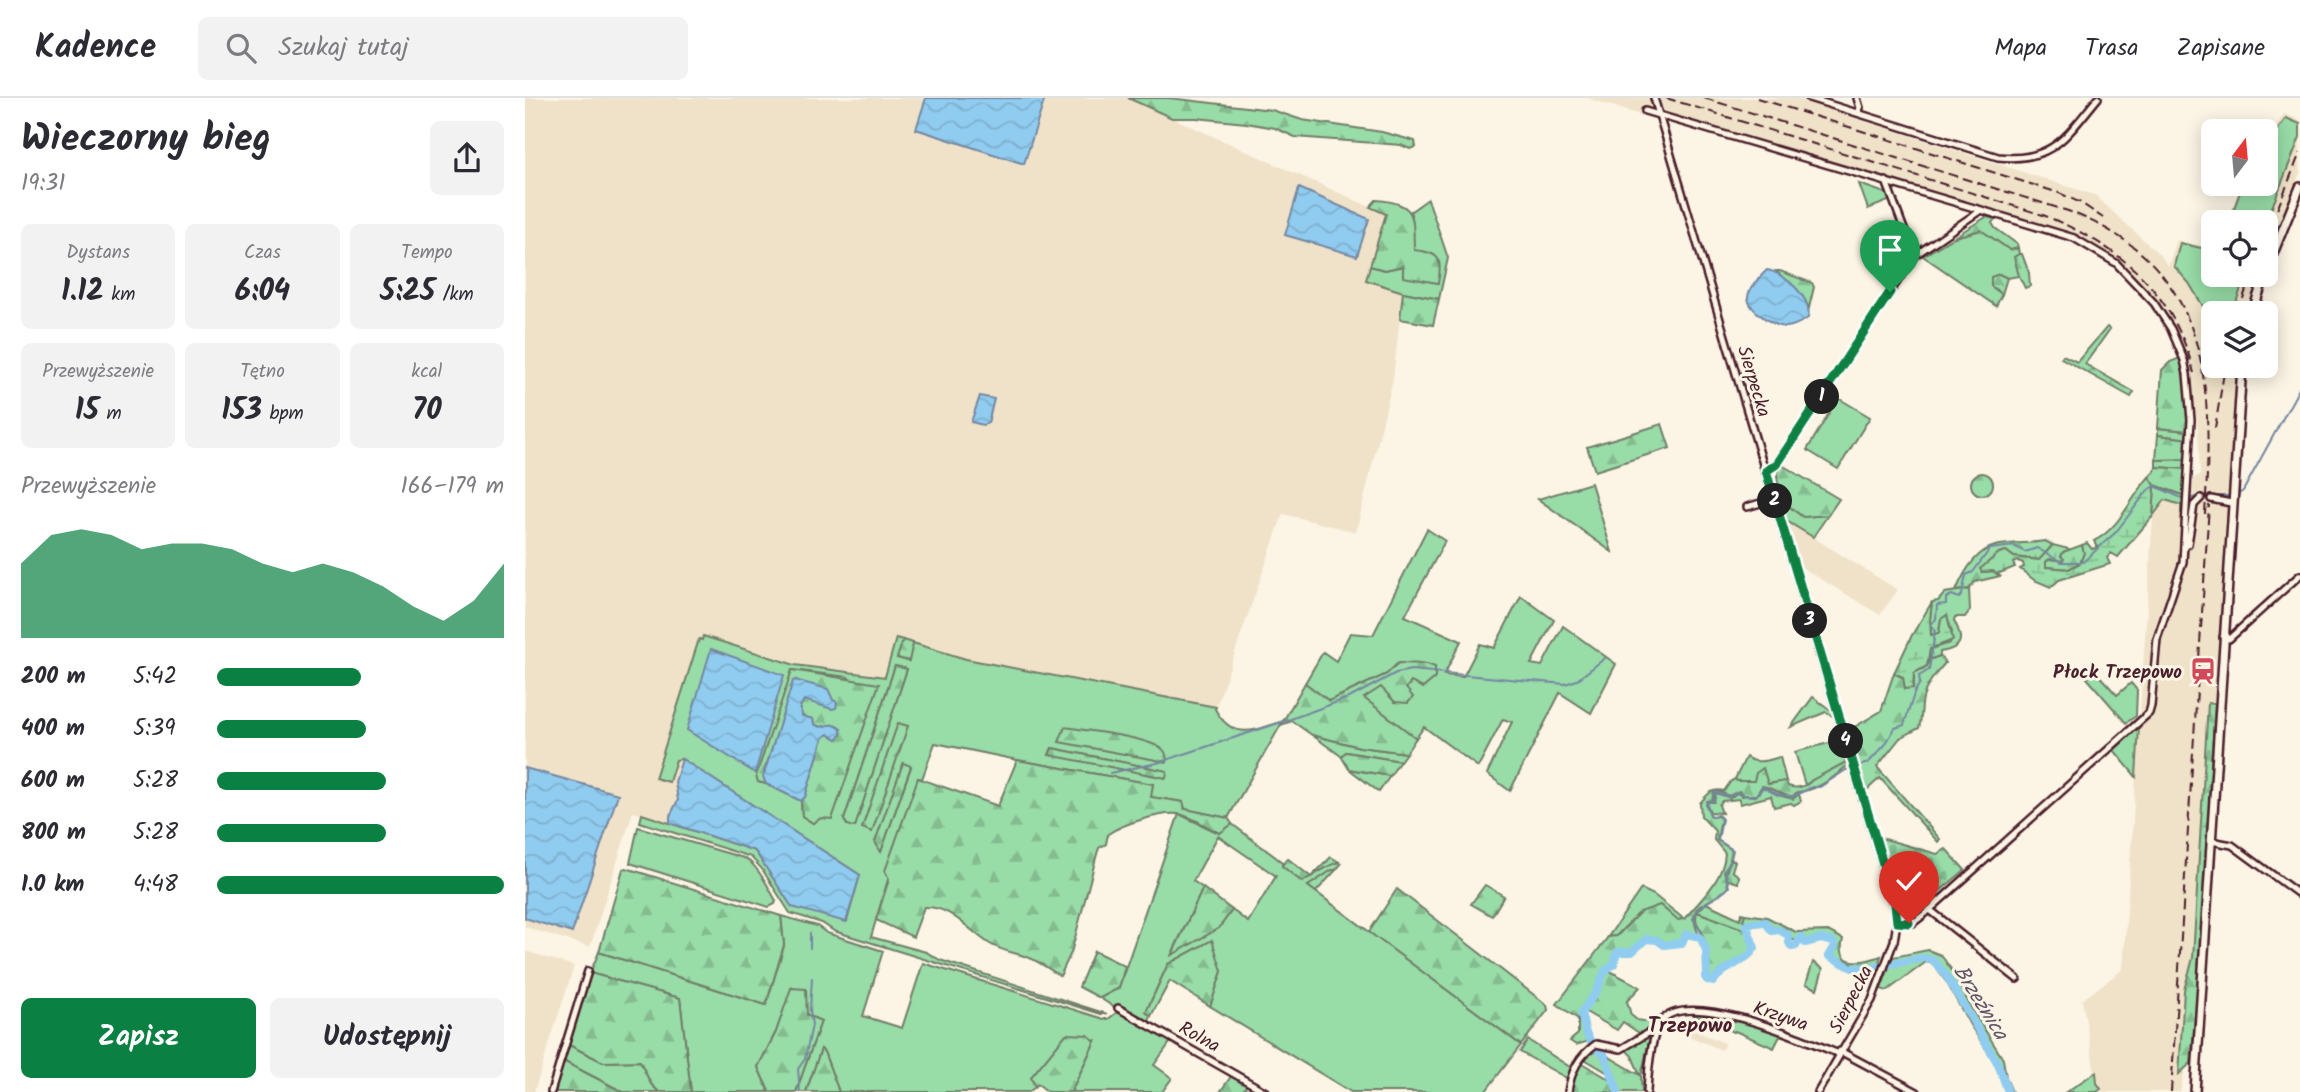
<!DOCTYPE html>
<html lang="pl">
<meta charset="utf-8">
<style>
body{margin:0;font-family:Kalam,sans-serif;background:#f2f2f3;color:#2b2b33;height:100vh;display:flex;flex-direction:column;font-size:26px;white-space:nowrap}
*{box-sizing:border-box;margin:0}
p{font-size:23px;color:#7c7c81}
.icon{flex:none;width:38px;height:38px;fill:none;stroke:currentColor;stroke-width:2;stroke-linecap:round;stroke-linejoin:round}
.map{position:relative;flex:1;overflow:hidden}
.sheet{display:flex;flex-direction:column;background:#fff;width:525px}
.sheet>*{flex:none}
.needle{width:46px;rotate:16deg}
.buttons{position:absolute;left:1676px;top:21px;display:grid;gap:14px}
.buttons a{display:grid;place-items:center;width:77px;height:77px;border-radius:10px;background:#fff;box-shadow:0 4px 18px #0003;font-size:35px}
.pin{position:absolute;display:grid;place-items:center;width:60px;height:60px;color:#fff;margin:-72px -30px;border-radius:50% 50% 50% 0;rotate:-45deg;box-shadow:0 0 7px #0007}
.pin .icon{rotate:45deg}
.km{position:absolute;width:35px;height:35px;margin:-18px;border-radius:50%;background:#222;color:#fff;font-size:19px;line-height:35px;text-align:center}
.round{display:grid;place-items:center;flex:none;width:74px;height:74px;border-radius:10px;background:#f2f2f3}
.headline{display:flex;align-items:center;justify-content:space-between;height:119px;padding:0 21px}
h1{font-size:38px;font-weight:700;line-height:52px}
.metrics{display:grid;grid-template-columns:repeat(3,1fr);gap:10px;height:119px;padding:7px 21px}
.metrics div{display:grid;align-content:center;border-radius:10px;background:#f2f2f3;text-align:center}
.metrics b{font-size:30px;font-weight:700}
.metrics small{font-size:19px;font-weight:400}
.metrics p{font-size:19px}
.chart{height:196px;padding:14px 21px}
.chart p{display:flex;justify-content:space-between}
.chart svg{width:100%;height:126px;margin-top:7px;fill:#0b8043;opacity:.7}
.cta{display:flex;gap:14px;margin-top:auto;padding:14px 21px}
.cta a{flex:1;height:80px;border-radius:10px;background:#0b8043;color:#fff;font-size:28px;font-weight:700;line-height:80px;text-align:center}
.cta a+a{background:#f2f2f3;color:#2b2b33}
ul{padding:0 21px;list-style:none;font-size:23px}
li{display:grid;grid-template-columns:112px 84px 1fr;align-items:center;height:52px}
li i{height:18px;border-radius:9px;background:#0b8043}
header{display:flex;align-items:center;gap:42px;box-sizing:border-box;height:98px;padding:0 35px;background:#fff;border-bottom:2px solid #e1e1e2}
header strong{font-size:33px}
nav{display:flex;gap:38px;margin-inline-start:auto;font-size:24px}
.search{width:490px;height:63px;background:#f2f2f3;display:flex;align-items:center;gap:18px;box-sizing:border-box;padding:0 24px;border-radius:10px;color:#7c7c81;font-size:26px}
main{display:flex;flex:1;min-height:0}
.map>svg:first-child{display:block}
</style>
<header>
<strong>Kadence</strong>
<div class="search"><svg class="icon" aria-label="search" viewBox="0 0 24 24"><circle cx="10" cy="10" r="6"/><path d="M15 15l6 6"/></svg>Szukaj tutaj</div>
<nav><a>Mapa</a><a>Trasa</a><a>Zapisane</a></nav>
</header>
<main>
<section class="sheet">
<div class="headline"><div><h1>Wieczorny bieg</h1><p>19:31</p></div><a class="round"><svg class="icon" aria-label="share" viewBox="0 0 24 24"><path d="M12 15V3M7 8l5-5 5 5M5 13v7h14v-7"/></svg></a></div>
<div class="metrics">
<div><p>Dystans</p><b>1.12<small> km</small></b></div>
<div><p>Czas</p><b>6:04</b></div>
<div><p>Tempo</p><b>5:25<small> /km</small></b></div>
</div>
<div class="metrics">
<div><p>Przewyższenie</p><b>15<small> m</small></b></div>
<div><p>Tętno</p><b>153<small> bpm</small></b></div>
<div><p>kcal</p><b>70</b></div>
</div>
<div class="chart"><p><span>Przewyższenie</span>166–179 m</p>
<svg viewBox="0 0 160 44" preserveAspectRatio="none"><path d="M0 44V18L10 8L20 6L30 8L40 13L50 11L60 11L70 13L80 18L90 21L100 18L110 21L120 26L130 33L140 38L150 31L160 18V44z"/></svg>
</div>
<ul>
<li><b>200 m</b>5:42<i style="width:50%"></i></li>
<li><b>400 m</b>5:39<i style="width:52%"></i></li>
<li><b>600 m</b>5:28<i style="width:59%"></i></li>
<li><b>800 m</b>5:28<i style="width:59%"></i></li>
<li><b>1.0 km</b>4:48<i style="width:100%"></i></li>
</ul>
<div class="cta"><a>Zapisz</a><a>Udostępnij</a></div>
</section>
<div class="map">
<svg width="1775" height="994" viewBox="0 0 1775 994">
<defs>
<pattern id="forest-firs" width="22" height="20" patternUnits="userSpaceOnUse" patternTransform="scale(1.75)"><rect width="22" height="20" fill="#98dca7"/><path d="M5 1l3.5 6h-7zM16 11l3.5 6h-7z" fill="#84bc90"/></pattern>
<pattern id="wetland-marsh" width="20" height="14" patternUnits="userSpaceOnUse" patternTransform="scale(1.75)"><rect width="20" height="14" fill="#98dca7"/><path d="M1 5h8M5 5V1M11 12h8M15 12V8" fill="none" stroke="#84bc90"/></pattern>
<pattern id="cemetery-stones" width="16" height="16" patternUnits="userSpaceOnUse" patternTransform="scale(1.75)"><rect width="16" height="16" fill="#98dca7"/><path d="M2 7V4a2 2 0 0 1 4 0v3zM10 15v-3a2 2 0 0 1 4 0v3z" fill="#84bc90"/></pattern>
<pattern id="water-waves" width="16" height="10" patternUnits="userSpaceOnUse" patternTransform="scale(1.75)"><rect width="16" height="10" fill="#90ccf0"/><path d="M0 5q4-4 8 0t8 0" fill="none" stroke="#7eafce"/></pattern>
</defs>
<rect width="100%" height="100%" fill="#fcf5e5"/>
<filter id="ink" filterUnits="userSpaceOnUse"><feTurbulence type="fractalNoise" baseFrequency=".0143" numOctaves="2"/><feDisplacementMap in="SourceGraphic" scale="14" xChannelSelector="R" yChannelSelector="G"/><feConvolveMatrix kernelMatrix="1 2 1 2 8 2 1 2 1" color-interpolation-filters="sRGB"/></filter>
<g filter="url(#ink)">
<g fill="#efe2c8">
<polygon points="0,0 603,0 861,116 841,182 878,194 868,281 831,434 758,416 691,609 441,561 371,540 360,579 270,567 179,538 177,543 174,542 131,680 144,684 151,662 157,661 150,684 153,702 145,718 145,725 108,714 65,849 0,829"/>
<polygon points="1062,0 1269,0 1569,97 1574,99 1574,101 1636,158 1643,168 1652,142 1689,151 1689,177 1735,177 1722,215 1689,215 1689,268 1712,268 1667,942 1655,994 1578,994 1572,985 1557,902 1598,871 1628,418 1640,402 1657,407 1656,414 1664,415 1669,380 1675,377 1673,332 1667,283 1656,248 1646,227 1625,196 1601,170 1567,146 1544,135 1229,43 1142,17 1136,12 1121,11 1118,18"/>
<polygon points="1759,16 1775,22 1775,75 1741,161 1741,124 1702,124 1716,86 1741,86 1741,44"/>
<polygon points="1260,422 1373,492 1355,517 1276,469"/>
<polygon points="0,853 49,868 9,994 0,994"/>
<polygon points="1150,925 1200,945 1197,952 1144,930"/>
</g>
<g fill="#98dca7" stroke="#717e69" stroke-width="2" fill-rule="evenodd">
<polygon points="1761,20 1775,26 1775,39 1741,124 1704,124 1718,86 1741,86 1741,49"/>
<polygon points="1334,86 1363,96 1366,102 1343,111"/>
<polygon points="903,101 923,160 914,201 878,194 841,182 845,168 860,172 878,168 888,152 888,124 885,114"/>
<polygon points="1456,132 1485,152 1493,150 1494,156 1490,160 1494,178 1482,180 1474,176 1466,188 1477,196 1471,208 1398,158 1429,139"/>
<polygon points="1655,145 1689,153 1689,177 1721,177 1707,215 1689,215 1689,252 1682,249 1682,215 1664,185 1649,168"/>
<polygon points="1313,300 1345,319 1313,371 1282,352"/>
<polygon points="1633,330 1664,333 1664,341 1633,337"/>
<polygon points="1663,361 1662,371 1631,369 1631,362"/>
<polygon points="1066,385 1087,454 1013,401"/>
<polygon points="1630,387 1661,398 1659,415 1656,415 1656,407 1640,402 1628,418"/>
<polygon points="1265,409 1278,419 1303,417 1288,439 1260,422 1258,412"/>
<polygon points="902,431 920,443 880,518 936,543 919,577 938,579 955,546 969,550 996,498 1029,522 1006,566 1017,568 1038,528 1091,566 1066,615 1035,595 985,693 962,676 987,624 978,621 953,669 899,629 891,640 838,600 856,588 870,604 887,583 873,565 862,576 804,603 780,585 798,554 811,563 825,535 848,537"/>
<path d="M1444,491L1445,512L1440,519H1430L1429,522C1438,540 1440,550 1415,554V558L1404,562L1405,551L1425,545L1427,534L1422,518L1416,521L1414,535L1406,537L1405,521L1407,504L1413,503L1420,495Z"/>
<path d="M178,538L270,567L360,579L371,540L378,542L373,560L383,563L388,545L441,561L691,609L690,611C708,644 730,632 758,623L703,720L660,711L658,704L625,699L628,686L492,662L410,645L397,681L393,680L346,839L401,854L415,862L582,916H576L309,833L297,825L265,815L237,771L226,759L115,724L117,716L230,753L267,809L322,823L335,777L157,661L151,662L144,684L130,680L174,541L177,542ZM370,568L382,571L330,728L322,727L319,722ZM267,572L323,579L325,582L296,720L288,725L277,718L276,703L241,686L233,684ZM527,650L641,673L524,657ZM377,666L386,669L356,754Z"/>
<polygon points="1570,573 1592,597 1606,585 1612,592 1611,618 1601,625 1562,580"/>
<polygon points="1288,599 1307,613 1309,619 1301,614 1266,629"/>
<polygon points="1614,629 1611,679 1589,652"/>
<polygon points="787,637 835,649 881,655 875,663 821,654 816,658"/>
<polygon points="1315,642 1321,664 1280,687 1270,654"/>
<path d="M1221,659C1232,667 1243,662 1255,659L1261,683L1242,686L1238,671L1229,683H1211L1210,681Z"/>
<polygon points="824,671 865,678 854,694"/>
<path d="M654,716L694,735L707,726L757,764V768L786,779L805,767L814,764L816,766L811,772L783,788L996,947L960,994H826L685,908L697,873L643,866L621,914L626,918L623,925L593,907L589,909L575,900L594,889ZM693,738L751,778L723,824L707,812L694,830L647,856L678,790L668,783Z"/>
<path d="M113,729L222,761C234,771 244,789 251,803L250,806L244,809L105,765Z"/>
<polygon points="1116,791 1129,797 1159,821 1152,822 1115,814 1091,838 1083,839"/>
<polygon points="1181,805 1215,821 1217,815 1220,816 1218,823 1222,824 1220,826 1223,833 1172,814"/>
<polygon points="256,818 292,828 302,835 358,853 338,918 377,930 398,865 579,921 583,921 595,912 647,942 629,967 647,980 637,994 546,994 570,943 506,979 510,989 504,994 314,994 299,954 296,951 281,994 271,994 296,923 282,917 267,890 251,934 233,969 244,994 166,994 155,900 65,875 74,854 241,907 259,848"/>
<polygon points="1403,852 1416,857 1428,874 1447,911 1478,961 1481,979 1487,994 1482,994 1471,966 1445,927 1422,885 1408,866 1401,864 1362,893 1356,891 1368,859"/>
<polygon points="1288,864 1298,871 1292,891 1281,886"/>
<polygon points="1181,917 1237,929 1256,936 1249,950 1210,933 1209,934 1167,918"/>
<polygon points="1003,942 1048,971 1045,982 995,954"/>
<polygon points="42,946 78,964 115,963 126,986 134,994 98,994 38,963"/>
<polygon points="1571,974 1572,985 1576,991 1572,994 1541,994"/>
</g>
<g fill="url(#forest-firs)" stroke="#717e69" stroke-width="2">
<polygon points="603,0 644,0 747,12 777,22 857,34 890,43 891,49 885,51 876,47 770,39 750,30 721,25 671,20 647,20"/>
<path d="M851,102C892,105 888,117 889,152C914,155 918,159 913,185L878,179V168L860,172L845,168L861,116L845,109Z"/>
<polygon points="1461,119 1470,121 1467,125 1470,130 1492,146 1493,150 1485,152 1456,132 1429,139"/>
<polygon points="1494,156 1497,156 1504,175 1505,188 1500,190 1494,178 1489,159"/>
<polygon points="1251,173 1255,173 1287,185 1289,189 1284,210 1277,199"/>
<polygon points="1474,176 1482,180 1477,196 1466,188 1466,179"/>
<polygon points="878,194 914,201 908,227 875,221"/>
<polygon points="1582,229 1585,231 1560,266 1609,294 1606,299 1536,260 1538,257 1552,264"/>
<polygon points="1655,260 1660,282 1664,333 1633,330 1637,272 1645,264"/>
<polygon points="1137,326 1145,350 1070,373 1062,349"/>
<polygon points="1633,337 1664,341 1663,361 1631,362"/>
<path d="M1257,367L1314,401L1303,417L1278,419L1265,409L1258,412L1256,407L1258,402C1254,390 1248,379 1257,367Z"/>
<polygon points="1631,369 1662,371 1661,398 1630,387 1624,379 1630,373"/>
<circle cx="1457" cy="386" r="11"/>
<path d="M1520,443L1528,447L1514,462L1489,459L1481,453L1474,455L1457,474L1468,473L1475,478L1450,484L1444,491L1431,493C1438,476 1451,453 1470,448C1486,444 1503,446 1520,443Z"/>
<polygon points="1557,447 1559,455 1555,465 1544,471 1521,469 1521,463 1536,459 1538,454"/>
<polygon points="378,542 388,545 384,563 372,560"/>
<path d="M1415,558L1420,565C1411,576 1401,586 1398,600C1396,610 1397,620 1394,630L1375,640L1352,669L1415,741L1413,744L1355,680L1342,692L1323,633L1356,613L1369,575L1389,585V575L1402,568L1404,562Z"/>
<polygon points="873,565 902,566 910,569 910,580 898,590 886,584 881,590 888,599 883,605 870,604 856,589 839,600 891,640 881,655 835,649 787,637 767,623 756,627 780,585 804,603 862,576"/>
<path d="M370,568L382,571L330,729C324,729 322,727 319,722Z"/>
<polygon points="267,572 354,586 307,721 296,720 288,725 277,718 276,703 280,699 298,640 303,636 312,641 316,636 316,631 301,628 295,629 289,626 288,621 277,618 275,609 279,602 283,601 307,610 308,602 271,582 239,674 241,686 233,684 231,678"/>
<polygon points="1683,605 1690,606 1675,862 1666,965 1654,976 1659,892 1668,860"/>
<polygon points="373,625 383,628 347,734 337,730"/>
<path d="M540,629C564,633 617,638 636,650C641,653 642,659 642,664L534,644Z"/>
<polygon points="527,650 642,673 641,680 524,657"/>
<polygon points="821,654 875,663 865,678 824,671 816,658"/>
<path d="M492,662L628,686L626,699L658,704L660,711L703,720L707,726L695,735C684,730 664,717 653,716C636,714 597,726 583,736L581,746L574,750L572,756L546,855L535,878C526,872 516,865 507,861C493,855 478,854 465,846C444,833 425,807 399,809L388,839L351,822L364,781L360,773L393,680L473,708Z"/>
<path d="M1321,664L1322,668C1309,680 1290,693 1272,694L1268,698C1256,699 1248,689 1237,688L1231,697H1218L1214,693L1204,698L1193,693L1189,694L1187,702L1182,703L1181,707L1186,719L1193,718L1196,721L1192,742L1207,752L1204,765L1199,772L1200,777L1206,761L1210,763L1207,773L1214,778L1213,785L1203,782L1201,778L1203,789C1185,810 1158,801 1174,837L1168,838L1161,834L1158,838L1157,844L1139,846L1134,840H1121L1106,853L1089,854V866L1080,871L1067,896L1055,913L1064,943L1051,947L1045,943L1053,936V921L1032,906L1083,839L1092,838L1115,814L1135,807L1152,822L1159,821C1175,803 1199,781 1200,755L1189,742L1190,733L1176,718L1175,705C1183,696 1187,690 1199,693L1206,683L1210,681L1212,683H1229L1231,675L1238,670L1243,686L1261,683L1263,688C1271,691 1281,689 1287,682Z"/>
<polygon points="378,665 386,668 356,754 350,744"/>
<path d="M1238,689L1253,697L1268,701L1274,696L1276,703L1269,707L1266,705L1249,709L1246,698L1215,706L1214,701L1197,703L1194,707L1197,715L1185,714L1182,707L1183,704H1189L1191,695L1205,700L1212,695L1217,698C1233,694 1226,706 1238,689Z"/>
<path d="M806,759L814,764C800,768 790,777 777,784L757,768L762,760L786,779Z"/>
<polygon points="101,770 256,818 259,847 241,907 74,854 98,771"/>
<polygon points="807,772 811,772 791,794 783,788"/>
<polygon points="960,787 979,798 967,818 946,806"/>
<polygon points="678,790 707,812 694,830 647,857"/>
<polygon points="872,791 1022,907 1023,912 996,947 844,834"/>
<path d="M1172,814L1223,833L1225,844L1229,849L1211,866L1199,871L1186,884L1181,879C1185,865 1182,849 1177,834C1173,826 1169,824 1172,814Z"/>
<path d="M1220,816L1242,819L1271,834L1303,833L1318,841C1310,871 1340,864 1356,858L1354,865L1334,868L1304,857L1311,849L1309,843L1295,840L1285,844H1279L1277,838L1272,843L1265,841L1264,837L1255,832H1247L1241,823H1218Z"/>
<polygon points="687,842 697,873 685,908 645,883 626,918 621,914 643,866"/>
<polygon points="569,853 600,868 594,890 575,900 554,889"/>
<polygon points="1083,872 1115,889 1102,903 1106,917 1112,922 1131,925 1117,937 1098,924 1092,932 1059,913 1074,892 1080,875"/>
<polygon points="65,875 155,900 166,994 134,994 126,986 115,963 78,964 42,946"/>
<polygon points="266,890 281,891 282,917 296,923 271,994 244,994 233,969 251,934"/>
<polygon points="1126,935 1116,978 1117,994 1094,994 1081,957 1115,977 1107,958 1101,952"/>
<polygon points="541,936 563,937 570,943 546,994 523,994 513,986 510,989 506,979"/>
<polygon points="296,951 299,954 314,994 281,994"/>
<polygon points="1071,953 1078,956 1085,976 1058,960"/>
<polygon points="38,963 98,994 29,994"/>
<polygon points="1055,964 1089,984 1092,994 1045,994 1051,972"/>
<polygon points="707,977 723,986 717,994 695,994"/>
</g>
<g fill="url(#wetland-marsh)" stroke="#717e69" stroke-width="2">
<path d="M1624,379L1630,387L1628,418L1593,459L1586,455L1582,460L1585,466L1534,482L1526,489L1509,482L1495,471L1499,469L1498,465L1493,463L1488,465L1490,469L1472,476L1468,473L1457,474L1455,471L1474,455L1481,453L1489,459L1514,462L1528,447L1544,451L1538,454L1536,458L1539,461L1537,463L1525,461L1521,463V469L1544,471L1555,465L1559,455L1557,447L1562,445L1567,451L1573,449L1569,443C1596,429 1606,399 1624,379Z"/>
<polygon points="1407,504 1405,521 1406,537 1414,535 1416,521 1422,517 1428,542 1405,551 1402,568 1389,575 1388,590 1380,591 1378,579 1369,575 1387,537"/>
</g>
<polygon fill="url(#cemetery-stones)" stroke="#717e69" stroke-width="2" points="1356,740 1412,756 1421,751 1440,772 1386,817 1377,813"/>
<g fill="url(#water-waves)" stroke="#7487a1" stroke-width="2">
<polygon points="401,0 520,0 499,66 391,31"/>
<polygon points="774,90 844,121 832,158 760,137"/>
<path d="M1242,172C1260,175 1288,201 1283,220C1277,224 1270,228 1262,229C1250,229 1224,213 1223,200C1223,190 1236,178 1242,172Z"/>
<polygon points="455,298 469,301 463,325 458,327 446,324"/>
<polygon points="186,551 259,577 230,675 162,632"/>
<path d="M270,582L303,591L308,602L312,604L311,610L307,611L279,602L275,609L277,618L288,621L289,626L295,629C304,627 308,624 316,631V637L312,641L303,636L298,640L280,699L276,703L241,686L238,679L268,583Z"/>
<polygon points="157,661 335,777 321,824 267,809 230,753 145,725 145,718 153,702 150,684"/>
<polygon points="0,670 93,696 47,835 0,820"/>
</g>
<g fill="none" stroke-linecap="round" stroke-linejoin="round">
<g stroke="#7487a1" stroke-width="2">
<polyline points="1686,398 1705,398"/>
<polyline points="1711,398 1718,393 1775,289"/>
<polyline points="1664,401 1675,398"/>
<polyline points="585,675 632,665 763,622 826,599 871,575 886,572 1040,586 1052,582 1080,560"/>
<path d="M1175,839L1176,834L1168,821C1172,804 1193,802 1204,789L1200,772L1205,765L1208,752L1193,742L1197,721L1193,717L1186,718L1181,707L1182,704L1188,703L1190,694L1204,699L1213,694L1218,697L1231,698L1237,689L1252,696L1267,699L1287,689H1295L1321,672L1343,665L1360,647L1370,630L1379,627L1390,593L1395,585L1394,578L1404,572L1410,534L1406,526L1411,521L1412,507L1421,506V500L1427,497L1434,500L1437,497L1441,477L1448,474L1465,451L1489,448L1500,454L1512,450L1536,464H1558L1591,434L1623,392L1630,388L1659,401"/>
<polyline points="285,850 285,835"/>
<polyline points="275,994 273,971 280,961 287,927 285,912 287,880"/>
</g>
<path stroke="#90ccf0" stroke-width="8" d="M1093,994L1079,956L1069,949L1061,935L1056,915L1072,892L1080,873L1089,866L1092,854H1107L1121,841L1132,842L1139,847L1157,845L1161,836L1175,839L1181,852L1182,876L1180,879L1182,882L1188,884C1198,868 1220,866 1230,850L1221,826L1240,824L1247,833L1254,832L1263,837L1264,845L1267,849L1271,848L1276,839L1280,845L1296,841L1308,844L1310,848L1304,858L1327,870L1348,869L1400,860L1409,863L1422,879L1473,966L1483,994"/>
<defs>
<g id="minor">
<polyline points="1129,0 1371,813 1372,824 1369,843 1347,902 1293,994"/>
<path d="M1284,0L1473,59C1528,65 1541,38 1573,0"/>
<polyline points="1332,0 1335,10 1333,15"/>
<polyline points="1120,13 1456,112"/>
<polyline points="1361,83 1389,158"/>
<polyline points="1241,373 1252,366 1389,158 1456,112 1549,140 1591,165 1629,205 1646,231 1659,262 1662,276 1666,322 1658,464 1632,541 1626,608 1624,615 1401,815 1388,825 1372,824"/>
<polyline points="1686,401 1706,405"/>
<polyline points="1222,409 1249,401"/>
<polyline points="1659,449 1663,446 1669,407 1676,400"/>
<polyline points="1698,539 1704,541 1775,477"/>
<polyline points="1686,743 1707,747 1775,797"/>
<polyline points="1405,812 1492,881"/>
<polyline points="593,910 741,994"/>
<polyline points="1315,953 1392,994"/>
<polyline points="26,994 63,873"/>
<path d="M1043,994C1046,973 1054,958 1071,946L1096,951L1133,929"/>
<path d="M1122,994C1123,975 1125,941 1135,925C1159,888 1283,943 1314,956"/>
</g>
<g id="major">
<polyline points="1741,173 1775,89"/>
<polyline points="1727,215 1740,177"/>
<polyline points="1670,994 1717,268"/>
</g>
</defs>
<use href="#minor" stroke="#4a1f2b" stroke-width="10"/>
<use href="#major" stroke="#4a1f2b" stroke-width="12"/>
<use href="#minor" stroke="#fcf5e5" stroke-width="5"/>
<use href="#major" stroke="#fcf5e5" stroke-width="7"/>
<g stroke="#4a1f2b" stroke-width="2" stroke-dasharray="10 5" stroke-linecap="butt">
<path d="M1141,0L1518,117C1595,148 1648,192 1669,275"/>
<path d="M1179,0L1543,113C1686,167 1688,283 1680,416"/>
<polyline points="1232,0 1534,95 1556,105 1578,120"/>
<polyline points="1741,139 1775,55"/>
<polyline points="1713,215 1726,177"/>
<polyline points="1690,330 1700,268"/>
<polyline points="1646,994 1684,407"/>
</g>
</g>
</g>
<g fill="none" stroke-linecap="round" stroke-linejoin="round" filter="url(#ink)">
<defs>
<polyline id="route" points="1365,194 1252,366 1241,373 1370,806 1372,824 1384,825"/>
</defs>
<use href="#route" stroke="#fff" stroke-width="14"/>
<use href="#route" stroke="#0b8043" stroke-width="9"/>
</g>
<defs>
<symbol id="station-bare" viewBox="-9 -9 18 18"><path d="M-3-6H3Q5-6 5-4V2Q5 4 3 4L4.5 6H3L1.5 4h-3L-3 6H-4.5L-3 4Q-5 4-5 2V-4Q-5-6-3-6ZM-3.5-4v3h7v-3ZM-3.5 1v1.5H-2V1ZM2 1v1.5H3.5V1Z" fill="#d1495b" stroke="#fcf5e5" stroke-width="2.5" paint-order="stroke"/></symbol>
</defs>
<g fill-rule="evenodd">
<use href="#station-bare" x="1659" y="554" width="38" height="38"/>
</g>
<g text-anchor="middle" stroke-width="6" stroke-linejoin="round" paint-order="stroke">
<g font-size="19" fill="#4a1f2b" stroke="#fcf5e5">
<text transform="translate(1230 283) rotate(73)" y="7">Sierpecka</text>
<text transform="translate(1325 901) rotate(-63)" y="7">Sierpecka</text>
<text transform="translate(1256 917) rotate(19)" y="7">Krzywa</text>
<text transform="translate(675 938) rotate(29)" y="7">Rolna</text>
</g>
<g font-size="19" font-weight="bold" fill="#4a1f2b" stroke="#fcf5e5" text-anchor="end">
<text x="1657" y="580">Płock Trzepowo</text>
</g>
<g font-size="21" font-style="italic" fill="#5f5366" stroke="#fcf5e5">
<text transform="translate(1456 904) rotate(58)" y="7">Brzeźnica</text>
</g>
<g font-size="21" font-weight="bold" fill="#4a1f2b" stroke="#fcf5e5">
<text x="1165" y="934">Trzepowo</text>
</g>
</g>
</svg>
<div class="buttons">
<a><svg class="needle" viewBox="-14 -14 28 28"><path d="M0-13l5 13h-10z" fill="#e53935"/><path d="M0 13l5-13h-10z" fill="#7c7c81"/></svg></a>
<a><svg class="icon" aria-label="locate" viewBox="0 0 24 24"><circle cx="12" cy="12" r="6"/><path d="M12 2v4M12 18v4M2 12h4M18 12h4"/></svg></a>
<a><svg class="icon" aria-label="layers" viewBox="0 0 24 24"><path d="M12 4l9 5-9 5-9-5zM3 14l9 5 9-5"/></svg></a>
</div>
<div class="pin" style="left:1365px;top:194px;background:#1e9e55"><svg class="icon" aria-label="arrive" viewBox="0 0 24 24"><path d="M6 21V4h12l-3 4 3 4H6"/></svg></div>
<div class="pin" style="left:1384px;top:825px;background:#d93025"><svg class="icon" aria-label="check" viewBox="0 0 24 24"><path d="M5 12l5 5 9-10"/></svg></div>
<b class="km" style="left:1297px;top:299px">1</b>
<b class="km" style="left:1250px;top:403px">2</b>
<b class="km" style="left:1285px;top:523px">3</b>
<b class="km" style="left:1321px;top:643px">4</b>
</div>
</main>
